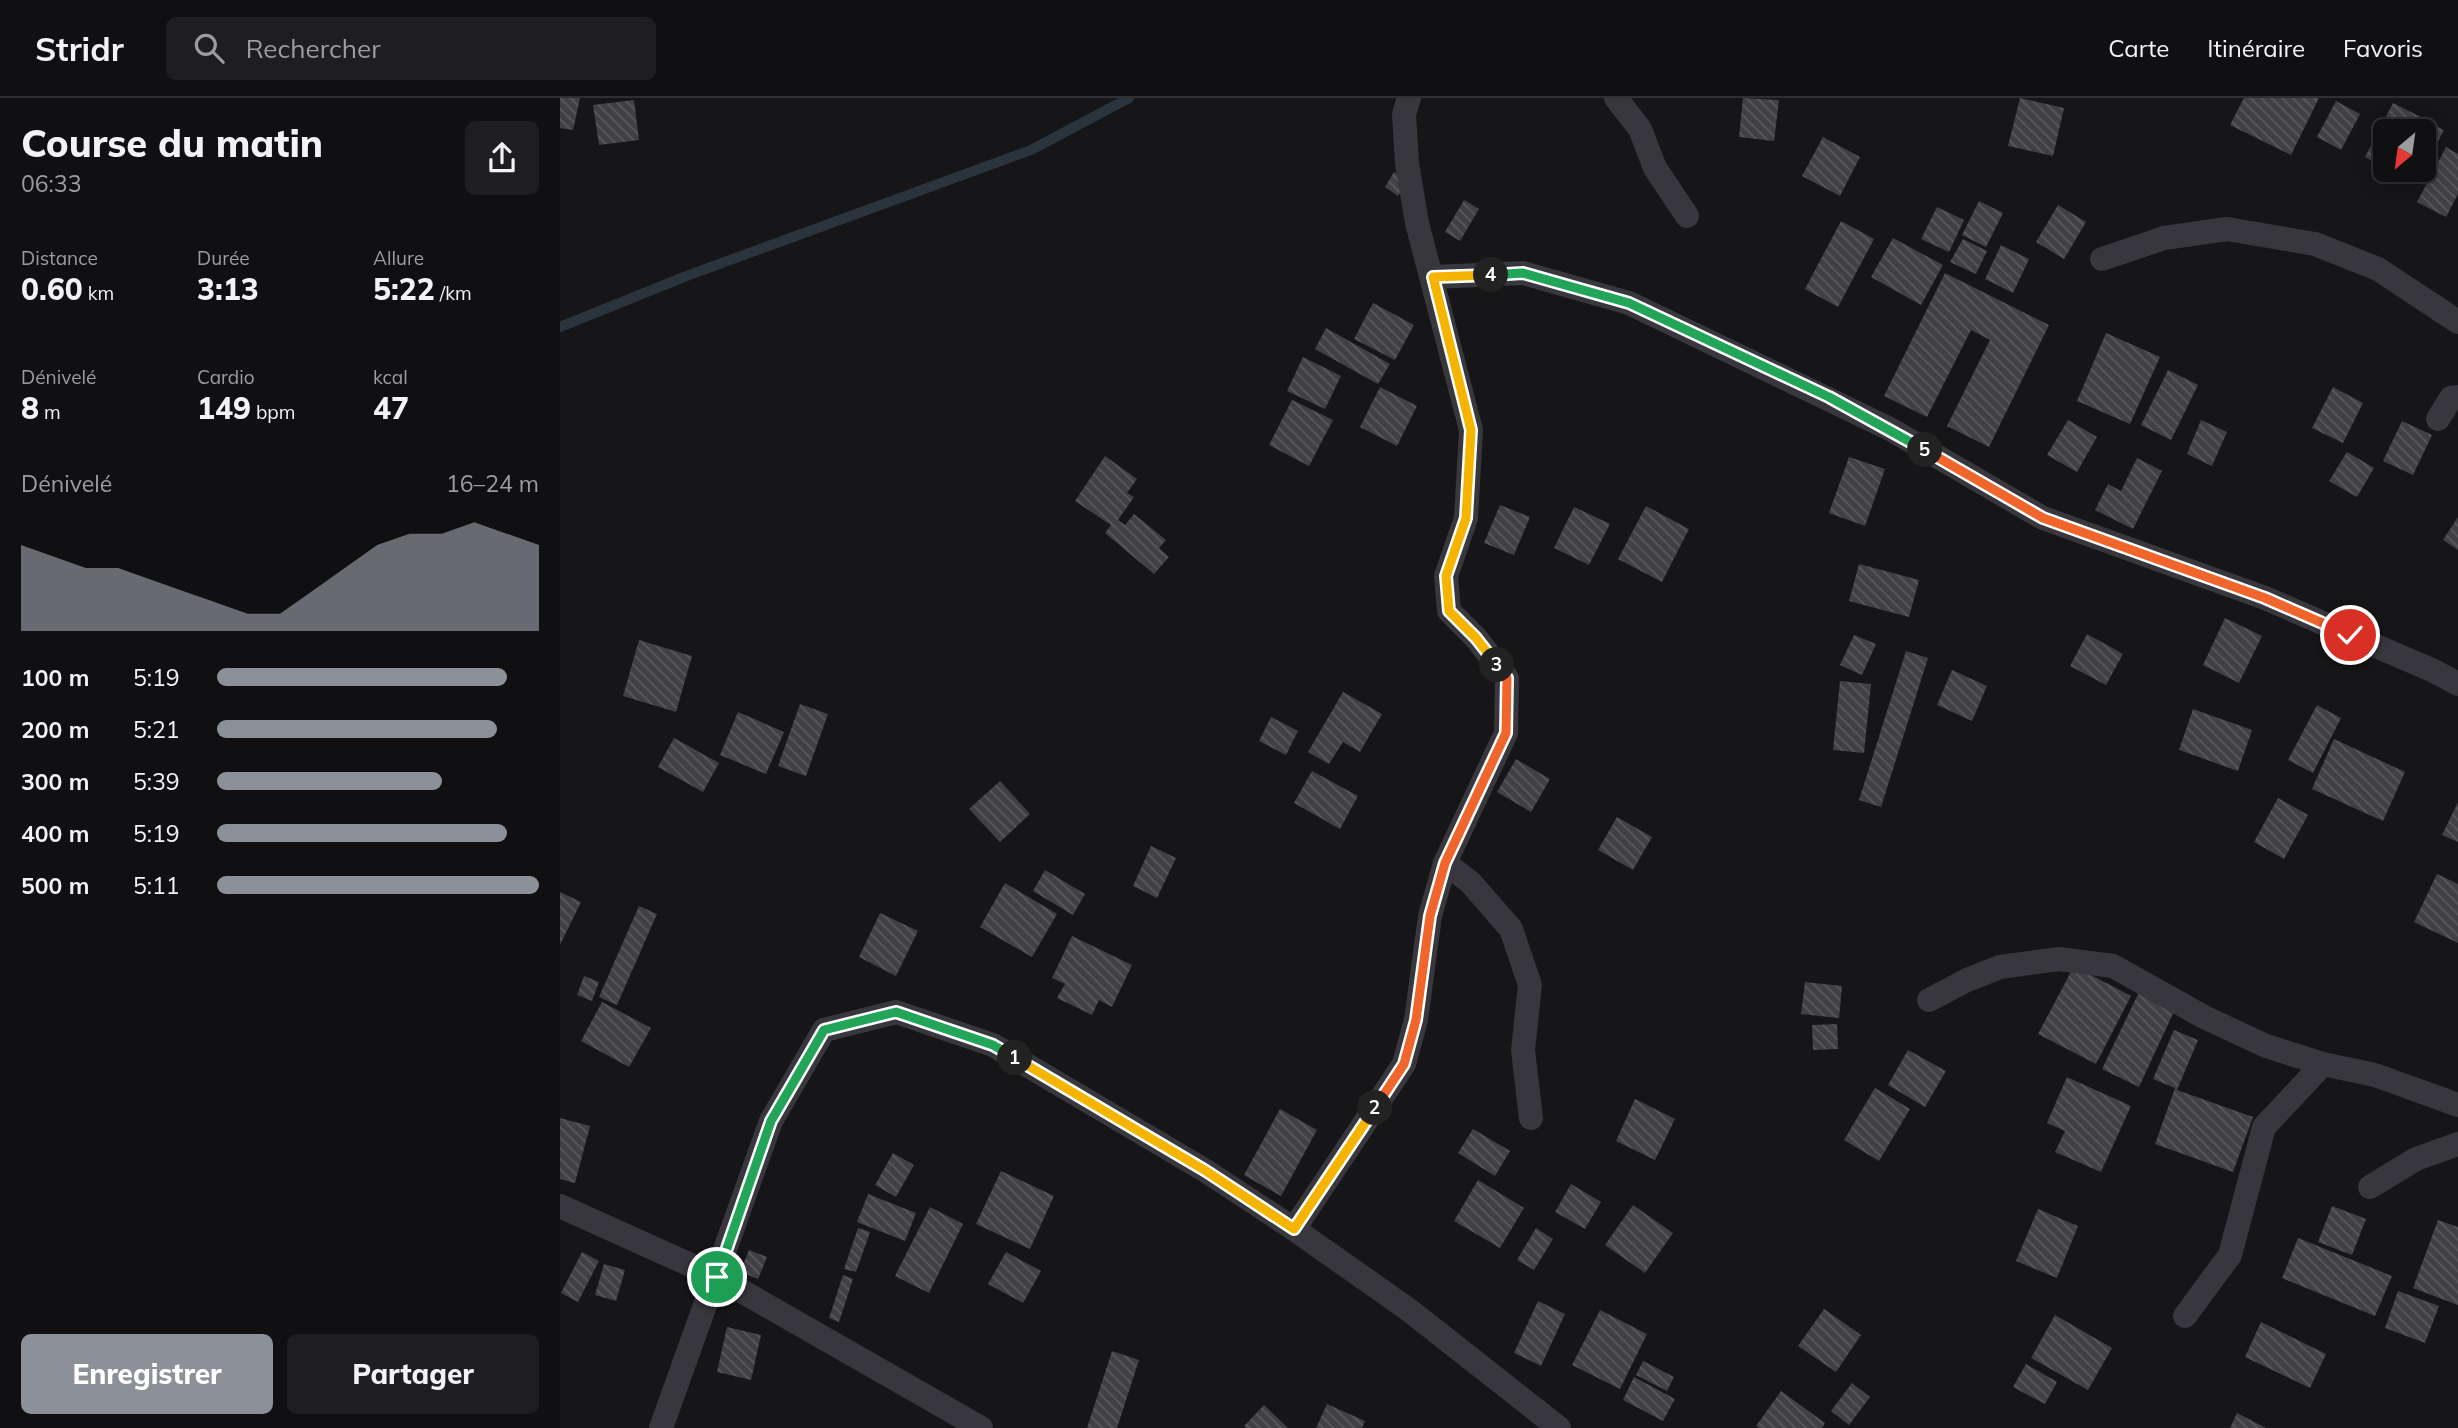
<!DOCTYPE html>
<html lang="fr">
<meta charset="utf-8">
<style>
body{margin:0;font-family:Mulish,sans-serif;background:#1e1e20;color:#f1f3f6;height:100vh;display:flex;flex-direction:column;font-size:26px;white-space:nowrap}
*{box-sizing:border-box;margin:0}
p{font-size:23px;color:#9c9d9f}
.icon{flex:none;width:38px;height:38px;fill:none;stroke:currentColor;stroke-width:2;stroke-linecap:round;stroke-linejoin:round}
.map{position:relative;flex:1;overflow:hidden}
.details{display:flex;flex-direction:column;background:#101012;width:560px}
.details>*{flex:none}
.needle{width:46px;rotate:209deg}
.buttons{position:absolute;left:1813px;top:21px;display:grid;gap:14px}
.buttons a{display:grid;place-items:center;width:63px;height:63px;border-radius:10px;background:#101012;box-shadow:0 4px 18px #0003,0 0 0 2px #303032;font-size:35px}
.pin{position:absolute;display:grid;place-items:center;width:60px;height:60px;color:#fff;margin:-30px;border:4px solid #fff;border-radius:50%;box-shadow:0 2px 7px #0007}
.km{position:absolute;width:35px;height:35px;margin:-18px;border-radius:50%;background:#222;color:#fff;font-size:19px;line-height:35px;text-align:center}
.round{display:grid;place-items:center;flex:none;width:74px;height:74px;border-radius:10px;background:#1e1e20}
.headline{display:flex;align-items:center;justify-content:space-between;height:119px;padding:0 21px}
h1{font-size:38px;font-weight:800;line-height:52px}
.figures{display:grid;grid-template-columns:repeat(3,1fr);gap:10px;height:119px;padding:7px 21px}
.figures div{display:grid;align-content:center}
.figures b{font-size:30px;font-weight:800}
.figures small{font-size:19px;font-weight:400}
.figures p{font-size:19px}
.chart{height:196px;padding:14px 21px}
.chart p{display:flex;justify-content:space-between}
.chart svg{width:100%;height:126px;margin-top:7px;fill:#8c9099;opacity:.7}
.cta{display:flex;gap:14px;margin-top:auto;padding:14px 21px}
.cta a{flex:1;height:80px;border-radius:10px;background:#8c9099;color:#fff;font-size:28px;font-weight:800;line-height:80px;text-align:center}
.cta a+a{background:#1e1e20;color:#f1f3f6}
ul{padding:0 21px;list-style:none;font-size:23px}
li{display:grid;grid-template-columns:112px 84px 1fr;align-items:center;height:52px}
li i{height:18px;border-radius:9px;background:#8c9099}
header{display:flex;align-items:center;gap:42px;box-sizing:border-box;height:98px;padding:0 35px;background:#101012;border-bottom:2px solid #303032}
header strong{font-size:33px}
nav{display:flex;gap:38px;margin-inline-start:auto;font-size:24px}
.search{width:490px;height:63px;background:#1e1e20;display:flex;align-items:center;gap:18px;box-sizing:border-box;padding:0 24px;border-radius:10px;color:#9c9d9f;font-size:26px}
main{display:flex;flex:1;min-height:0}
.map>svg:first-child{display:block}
</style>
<header>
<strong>Stridr</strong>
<div class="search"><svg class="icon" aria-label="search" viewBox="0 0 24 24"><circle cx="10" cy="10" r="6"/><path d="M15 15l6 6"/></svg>Rechercher</div>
<nav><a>Carte</a><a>Itinéraire</a><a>Favoris</a></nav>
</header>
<main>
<section class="details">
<div class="headline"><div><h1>Course du matin</h1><p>06:33</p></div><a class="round"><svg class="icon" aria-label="share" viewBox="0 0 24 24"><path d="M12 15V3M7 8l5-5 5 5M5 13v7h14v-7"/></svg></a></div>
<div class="figures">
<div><p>Distance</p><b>0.60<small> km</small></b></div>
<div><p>Durée</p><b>3:13</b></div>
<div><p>Allure</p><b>5:22<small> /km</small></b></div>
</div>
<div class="figures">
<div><p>Dénivelé</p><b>8<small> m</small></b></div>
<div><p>Cardio</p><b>149<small> bpm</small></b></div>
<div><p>kcal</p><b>47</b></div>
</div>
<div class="chart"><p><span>Dénivelé</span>16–24 m</p>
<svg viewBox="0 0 160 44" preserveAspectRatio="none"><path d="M0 44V14L10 18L20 22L30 22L40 26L50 30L60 34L70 38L80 38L90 30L100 22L110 14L120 10L130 10L140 6L150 10L160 14V44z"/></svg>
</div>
<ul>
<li><b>100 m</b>5:19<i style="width:90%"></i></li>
<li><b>200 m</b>5:21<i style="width:87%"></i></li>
<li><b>300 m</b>5:39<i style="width:70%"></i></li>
<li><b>400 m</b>5:19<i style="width:90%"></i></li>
<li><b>500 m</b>5:11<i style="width:100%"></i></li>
</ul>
<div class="cta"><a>Enregistrer</a><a>Partager</a></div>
</section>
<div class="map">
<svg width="1898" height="1330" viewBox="0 0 1898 1330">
<defs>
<pattern id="building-back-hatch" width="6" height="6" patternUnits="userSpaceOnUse" patternTransform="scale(1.75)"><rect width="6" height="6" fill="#404045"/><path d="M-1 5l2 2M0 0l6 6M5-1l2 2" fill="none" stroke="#59595e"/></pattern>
</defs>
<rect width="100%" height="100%" fill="#161618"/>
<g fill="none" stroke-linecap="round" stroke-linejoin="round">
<polyline stroke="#2b343d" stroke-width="10" points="0,229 129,177 471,52 569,0"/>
</g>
<g fill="url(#building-back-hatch)">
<polygon points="0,0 20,0 13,32 0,30"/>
<polygon points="1183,0 1219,2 1214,43 1179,39"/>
<polygon points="1460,0 1504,10 1493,58 1448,48"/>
<polygon points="1684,0 1759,0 1731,57 1670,27"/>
<polygon points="74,2 79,42 39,47 33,7"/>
<polygon points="1776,3 1800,16 1781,52 1757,39"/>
<polygon points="1833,5 1861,19 1853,33 1825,33 1825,70 1805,59"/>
<polygon points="1865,22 1884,32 1864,70 1864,33 1858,33"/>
<polygon points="1263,39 1300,59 1280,98 1242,78"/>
<polygon points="1886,49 1898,56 1898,96 1886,119 1857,104"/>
<polygon points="834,74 848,83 838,98 825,89"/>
<polygon points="904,102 919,111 900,143 885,134"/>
<polygon points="1419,103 1443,115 1426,149 1402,137"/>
<polygon points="1498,107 1526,124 1504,161 1476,144"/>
<polygon points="1377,109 1404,122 1389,154 1361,141"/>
<polygon points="1281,123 1314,141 1278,209 1245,191"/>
<polygon points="1333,140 1383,167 1361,207 1311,179"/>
<polygon points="1403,141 1427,153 1416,176 1390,164"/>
<polygon points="1441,147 1469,161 1453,195 1425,181"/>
<polygon points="1385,175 1489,227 1429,349 1387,328 1430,242 1411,232 1367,319 1324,298"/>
<polygon points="813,205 854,227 835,262 794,241"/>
<polygon points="766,230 830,266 818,286 755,251"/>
<polygon points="1546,235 1600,259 1570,326 1517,303"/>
<polygon points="743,259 781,278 765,311 727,293"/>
<polygon points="1608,272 1638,287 1611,342 1581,327"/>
<polygon points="820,289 857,308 837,348 800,329"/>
<polygon points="1773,289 1803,305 1783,345 1752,330"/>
<polygon points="732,302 773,322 749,368 709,347"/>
<polygon points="1508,322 1537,339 1517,374 1487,357"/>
<polygon points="1641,322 1667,334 1652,368 1627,356"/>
<polygon points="1842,323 1872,337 1853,377 1823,363"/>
<polygon points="1787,354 1814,370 1797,399 1769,383"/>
<polygon points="545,358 577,381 567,395 574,399 558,422 565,427 574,416 606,442 599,450 609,459 594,476 545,435 551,427 515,403"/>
<polygon points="1289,359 1325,371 1305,428 1269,415"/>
<polygon points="1577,360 1602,373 1573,431 1535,412 1548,386 1561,393"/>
<polygon points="940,407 970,419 954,457 924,445"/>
<polygon points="1086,408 1129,431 1102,484 1058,461"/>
<polygon points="1014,409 1050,426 1029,467 994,450"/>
<polygon points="1898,419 1898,452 1883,442"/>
<polygon points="1299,466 1359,482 1349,519 1289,503"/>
<polygon points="1665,520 1702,538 1679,585 1643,567"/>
<polygon points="1527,536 1563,556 1546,587 1510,568"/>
<polygon points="1294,537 1316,546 1302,577 1280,567"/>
<polygon points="79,542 132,558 116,614 63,598"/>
<polygon points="1346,553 1368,560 1321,709 1299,702"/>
<polygon points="1392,572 1427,588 1412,623 1377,607"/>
<polygon points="1280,583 1311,586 1304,655 1273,652"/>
<polygon points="783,594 822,616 800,654 783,644 769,666 748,654"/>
<polygon points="240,606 268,616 246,678 218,668"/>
<polygon points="1757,607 1781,620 1753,675 1728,662"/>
<polygon points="1633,611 1692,632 1678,673 1619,652"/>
<polygon points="178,614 224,634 206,676 160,657"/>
<polygon points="711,619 738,633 726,657 699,643"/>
<polygon points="114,640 159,665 143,694 98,669"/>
<polygon points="1774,641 1845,674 1823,723 1752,691"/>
<polygon points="956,661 990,681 971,714 937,694"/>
<polygon points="752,673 798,698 780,731 734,705"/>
<polygon points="440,683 470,716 440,744 409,711"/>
<polygon points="1718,700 1748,717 1724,761 1694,744"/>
<polygon points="1898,704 1898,744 1882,737"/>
<polygon points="1057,719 1092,739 1073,772 1038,752"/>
<polygon points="591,748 616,760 597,800 573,788"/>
<polygon points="485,772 525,796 513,817 473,793"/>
<polygon points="1877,776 1898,786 1898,845 1854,824"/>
<polygon points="445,785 497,816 472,859 420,829"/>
<polygon points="0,794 21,804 0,847"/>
<polygon points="79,808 97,816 57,907 39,899"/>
<polygon points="320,815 358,833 336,878 299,859"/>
<polygon points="512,838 572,867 552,909 539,902 532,917 497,900 505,886 492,880"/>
<polygon points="1514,868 1571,898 1536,966 1478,936"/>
<polygon points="24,878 39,884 32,903 17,897"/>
<polygon points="1245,884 1282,888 1279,920 1241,916"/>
<polygon points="1581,890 1617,907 1579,989 1542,971"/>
<polygon points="42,904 91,930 69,969 21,943"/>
<polygon points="1277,926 1278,951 1253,952 1252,927"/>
<polygon points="1614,932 1638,942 1617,992 1693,1019 1673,1074 1595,1046 1615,990 1593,981"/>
<polygon points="1348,952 1386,973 1365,1009 1328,987"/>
<polygon points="1507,979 1571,1008 1541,1074 1495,1054 1505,1033 1487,1025"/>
<polygon points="1315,990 1350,1011 1319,1063 1284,1042"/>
<polygon points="1075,1001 1115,1021 1095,1062 1056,1043"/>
<polygon points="720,1011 757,1032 721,1098 684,1077"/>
<polygon points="0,1020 30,1028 15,1085 0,1081"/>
<polygon points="913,1031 950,1053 935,1078 898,1055"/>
<polygon points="333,1055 354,1067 336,1099 315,1087"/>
<polygon points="441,1073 494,1098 470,1151 416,1126"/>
<polygon points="918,1082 964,1110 940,1150 894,1123"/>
<polygon points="1011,1086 1041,1104 1025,1131 995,1114"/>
<polygon points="308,1096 356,1115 345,1143 297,1124"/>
<polygon points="1073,1107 1113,1135 1085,1175 1045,1147"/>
<polygon points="1772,1108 1806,1121 1792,1157 1758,1144"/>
<polygon points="370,1109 403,1126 369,1195 335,1178"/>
<polygon points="1478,1111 1518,1128 1497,1180 1456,1163"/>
<polygon points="1878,1122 1898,1129 1898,1207 1853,1190"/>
<polygon points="298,1130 310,1134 296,1174 284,1171"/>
<polygon points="976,1130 993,1141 974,1172 957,1162"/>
<polygon points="1738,1140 1832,1178 1815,1218 1722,1180"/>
<polygon points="189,1152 207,1159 198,1181 180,1174"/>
<polygon points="22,1154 39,1163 18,1204 1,1195"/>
<polygon points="446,1154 481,1173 463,1205 428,1186"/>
<polygon points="44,1166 65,1172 56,1203 35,1197"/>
<polygon points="283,1177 293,1181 279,1224 269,1220"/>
<polygon points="1838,1193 1879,1208 1865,1245 1825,1230"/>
<polygon points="978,1203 1005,1216 981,1268 954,1255"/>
<polygon points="1264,1211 1301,1237 1276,1274 1238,1248"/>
<polygon points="1040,1212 1087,1236 1060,1291 1012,1267"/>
<polygon points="1495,1217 1552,1250 1528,1292 1471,1260"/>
<polygon points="1701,1224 1766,1256 1750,1290 1685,1259"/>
<polygon points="167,1229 201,1237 191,1282 157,1274"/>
<polygon points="552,1253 579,1262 557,1330 527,1330"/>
<polygon points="1083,1263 1114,1279 1107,1293 1076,1277"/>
<polygon points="1466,1266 1497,1284 1485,1306 1453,1289"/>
<polygon points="1074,1279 1115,1301 1103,1323 1063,1302"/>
<polygon points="1292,1285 1310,1299 1289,1327 1271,1313"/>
<polygon points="1221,1293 1265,1325 1262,1330 1199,1330 1196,1328"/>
<polygon points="767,1306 805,1323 802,1330 756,1330"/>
<polygon points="704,1307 728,1330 686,1330 684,1328"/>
<polygon points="1677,1315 1706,1330 1670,1330"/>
</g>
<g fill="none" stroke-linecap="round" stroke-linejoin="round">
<g stroke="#37373d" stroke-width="24">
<polyline points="1056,0 1080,31 1095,70 1127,118"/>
<polyline points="1542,161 1604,140 1667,131 1755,146 1818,171 1898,224"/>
<polyline points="873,179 963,175 1069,205 1330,331 1483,420 1705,500 1874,573 1898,586"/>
<polyline points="1878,321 1891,300 1898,299"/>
<polyline points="885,765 910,784 951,831 970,887 963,952 971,1020"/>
<polyline points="1369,902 1407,882 1440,869 1499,861 1553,868 1644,919 1706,948 1763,966 1815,977 1898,1007"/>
<polyline points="1810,1089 1856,1061 1898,1046"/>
<polyline points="0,1108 157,1179 421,1330"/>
<polyline points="734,1131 844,966 856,922 870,818 885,765 946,635 947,580 916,540 889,513 886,478 906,420 911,332 857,125 847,65 844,16 849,0"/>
<polyline points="1625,1218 1670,1157 1704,1029 1763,966"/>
<polyline points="101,1330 211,1023 264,932 336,914 433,947 646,1073 734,1131 849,1212 999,1330"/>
</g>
</g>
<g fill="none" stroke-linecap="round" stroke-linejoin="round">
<defs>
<polyline id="split-1" points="157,1179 211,1023 264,932 336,914 433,947 455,960"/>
<polyline id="split-2" points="455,960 646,1073 734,1131 815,1010"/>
<polyline id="split-3" points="815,1010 844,966 856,922 870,818 885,765 946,635 947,580 937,567"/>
<polyline id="split-4" points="931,177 873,179 911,332 906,420 886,478 889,513 916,540 937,567"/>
<polyline id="split-5" points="931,177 963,175 1069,205 1269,299 1365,352"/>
<polyline id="split-6" points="1365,352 1483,420 1705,500 1790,537"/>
</defs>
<use href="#split-1" stroke="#fff" stroke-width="14"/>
<use href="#split-2" stroke="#fff" stroke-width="14"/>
<use href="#split-3" stroke="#fff" stroke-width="14"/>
<use href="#split-4" stroke="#fff" stroke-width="14"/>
<use href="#split-5" stroke="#fff" stroke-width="14"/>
<use href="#split-6" stroke="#fff" stroke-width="14"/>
<use href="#split-1" stroke="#22a559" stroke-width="9"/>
<use href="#split-2" stroke="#f5b400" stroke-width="9"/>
<use href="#split-3" stroke="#f0652b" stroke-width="9"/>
<use href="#split-4" stroke="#f5b400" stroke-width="9"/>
<use href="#split-5" stroke="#22a559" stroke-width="9"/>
<use href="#split-6" stroke="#f0652b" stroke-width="9"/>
</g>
</svg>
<div class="buttons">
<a><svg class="needle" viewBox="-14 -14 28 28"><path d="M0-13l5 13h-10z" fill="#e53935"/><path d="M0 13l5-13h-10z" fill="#9c9d9f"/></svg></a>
</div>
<div class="pin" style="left:157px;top:1179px;background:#1e9e55"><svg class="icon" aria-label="arrive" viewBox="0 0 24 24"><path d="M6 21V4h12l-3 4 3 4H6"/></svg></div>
<div class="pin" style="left:1790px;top:537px;background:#d93025"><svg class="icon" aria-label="check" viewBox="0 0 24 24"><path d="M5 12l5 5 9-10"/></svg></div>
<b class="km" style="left:455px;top:960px">1</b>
<b class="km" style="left:815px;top:1010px">2</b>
<b class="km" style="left:937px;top:567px">3</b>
<b class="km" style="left:931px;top:177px">4</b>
<b class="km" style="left:1365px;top:352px">5</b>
</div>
</main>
